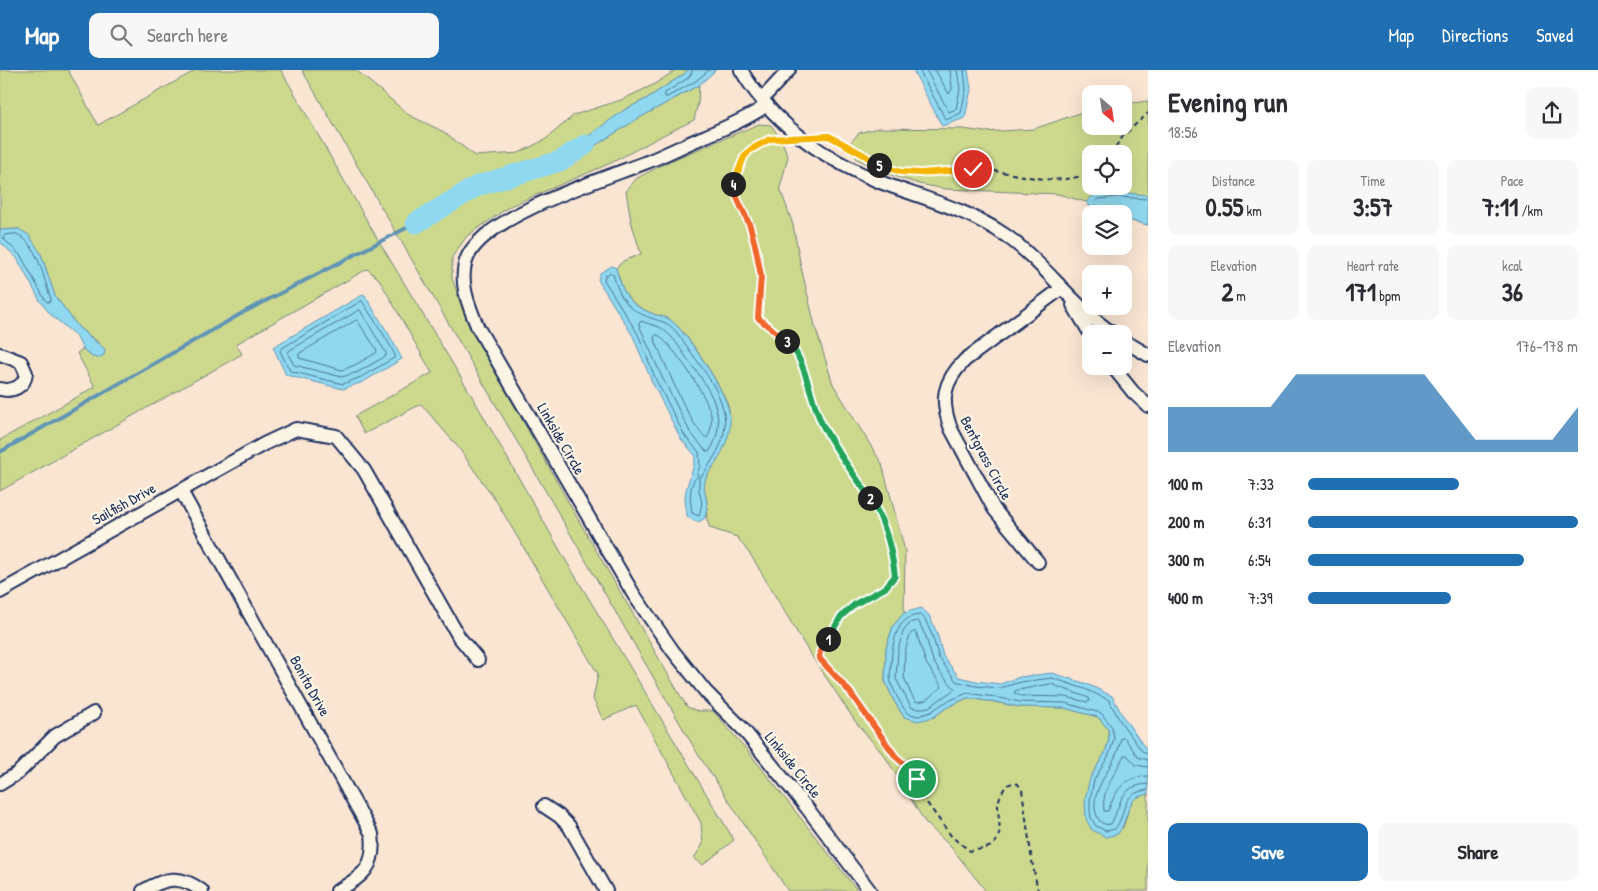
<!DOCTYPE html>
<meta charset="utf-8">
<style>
body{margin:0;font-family:"Patrick Hand",sans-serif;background:#f7f7f7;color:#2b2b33;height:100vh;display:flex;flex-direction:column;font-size:19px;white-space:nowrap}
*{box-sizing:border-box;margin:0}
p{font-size:16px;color:#7c7c81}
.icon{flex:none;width:28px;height:28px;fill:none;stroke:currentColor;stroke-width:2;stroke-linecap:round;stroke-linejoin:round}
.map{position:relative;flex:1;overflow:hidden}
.drawer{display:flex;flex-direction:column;background:#fff;width:450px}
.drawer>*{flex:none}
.needle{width:32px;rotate:151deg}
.buttons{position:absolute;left:1082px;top:15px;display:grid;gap:10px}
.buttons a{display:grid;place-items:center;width:50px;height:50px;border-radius:10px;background:#fff;box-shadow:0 5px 20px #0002;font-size:25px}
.pin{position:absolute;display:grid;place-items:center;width:42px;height:42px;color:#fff;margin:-21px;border:2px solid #fff;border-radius:50%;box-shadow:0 1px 5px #0007}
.km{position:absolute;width:25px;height:25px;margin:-12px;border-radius:50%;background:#222;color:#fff;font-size:14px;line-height:25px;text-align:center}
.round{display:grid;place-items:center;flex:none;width:52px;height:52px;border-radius:10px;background:#f7f7f7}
.summary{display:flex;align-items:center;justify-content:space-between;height:85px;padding:0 20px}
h1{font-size:28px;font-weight:700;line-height:38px}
.figures{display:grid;grid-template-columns:repeat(3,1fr);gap:8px;height:85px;padding:5px 20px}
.figures div{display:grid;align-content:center;border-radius:10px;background:#f7f7f7;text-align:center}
.figures b{font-size:25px;font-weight:700}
.figures small{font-size:14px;font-weight:400}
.figures p{font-size:14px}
.chart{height:140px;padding:10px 20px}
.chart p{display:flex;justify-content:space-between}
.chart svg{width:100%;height:90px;margin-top:5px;fill:#1f6fb2;opacity:.7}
.action{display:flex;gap:10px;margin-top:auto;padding:10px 20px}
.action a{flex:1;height:58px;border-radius:10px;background:#1f6fb2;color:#fff;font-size:20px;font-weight:700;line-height:58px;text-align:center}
.action a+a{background:#f7f7f7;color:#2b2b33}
ul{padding:0 20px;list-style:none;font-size:16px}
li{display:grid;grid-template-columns:80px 60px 1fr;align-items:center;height:38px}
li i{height:12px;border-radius:6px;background:#1f6fb2}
header{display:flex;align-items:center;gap:30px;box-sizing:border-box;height:70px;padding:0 25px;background:#1f6fb2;color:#fff}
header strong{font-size:24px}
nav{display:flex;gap:28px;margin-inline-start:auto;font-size:18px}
.search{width:350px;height:45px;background:#f7f7f7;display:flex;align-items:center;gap:12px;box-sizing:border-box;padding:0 18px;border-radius:10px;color:#7c7c81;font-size:19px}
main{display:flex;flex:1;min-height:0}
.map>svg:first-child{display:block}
</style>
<header>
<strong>Map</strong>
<div class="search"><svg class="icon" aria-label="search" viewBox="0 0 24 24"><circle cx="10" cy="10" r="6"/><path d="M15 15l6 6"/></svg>Search here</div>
<nav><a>Map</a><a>Directions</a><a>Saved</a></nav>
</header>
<main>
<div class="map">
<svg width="1148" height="821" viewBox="0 0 1148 821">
<rect width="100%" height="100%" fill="#fae5d3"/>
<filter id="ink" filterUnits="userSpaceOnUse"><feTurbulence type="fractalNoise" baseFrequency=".02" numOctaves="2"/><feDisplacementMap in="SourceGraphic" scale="10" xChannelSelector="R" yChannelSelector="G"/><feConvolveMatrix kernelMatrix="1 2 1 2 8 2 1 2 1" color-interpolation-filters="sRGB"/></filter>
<g filter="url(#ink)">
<g fill="#ccd98d" stroke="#748476" fill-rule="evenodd">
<polygon points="0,0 68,0 98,55 196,0 281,0 374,163 469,321 565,489 734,770 703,795 694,788 703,774 701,753 636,635 603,650 593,629 598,604 498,434 458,377 421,334 364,364 355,346 432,303 379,209 367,199 236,274 242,284 0,421 0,370 95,317 77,283 83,279 92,287 98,272 79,258 55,226 41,184 19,159 0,160"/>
<polygon points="302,0 356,0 409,45 444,62 475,86 519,83 546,69 574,45 621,30 653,15 673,2 674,0 688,0 684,4 646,29 624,40 601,58 568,92 639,48 699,15 698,33 694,50 669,62 611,93 510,136 467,166 452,187 452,208 467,251 575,444 687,637 698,641 713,641 747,680 858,821 788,821 696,681"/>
<path d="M1148,31V155L1124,149V144H1103L1095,142L1086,132L1058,124L946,119L919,114L891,105L857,89L850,73L859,63L878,58L963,59L985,62L1034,59L1091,39V56H1124V34ZM1091,84H1124V116H1091Z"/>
<path d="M759,54L771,55L782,71L788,87L780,118L793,155L801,197L815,256L833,314L882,394L905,481L904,543L893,556L886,578L885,611L894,631L904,647H934L946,638L967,628L995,632L1019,637L1064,638L1098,647L1108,659L1109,669L1105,683L1090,708L1123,758L1130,735L1135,728L1148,724V821H986L950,776L925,752L886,688L855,651L807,579L752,487L737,467L710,458C704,445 708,445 707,433C706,425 703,419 705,410C707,403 714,398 717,391C724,379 732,354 729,340C726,322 685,258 669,249C664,246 657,246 651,243C626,232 623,222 616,198L623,191L641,184L631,151L626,121L637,108L670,91Z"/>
</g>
<g fill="#8fd8f0" stroke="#6194b6">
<polygon points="688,0 716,0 699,15 639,48 569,92 560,91 562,85 624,40 646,29 684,4"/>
<polygon points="913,0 968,0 971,19 965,48 942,56"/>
<path d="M1117,122L1148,125V155L1124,149V144C1105,144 1100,147 1086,132L1095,124Z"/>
<polygon points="19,159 29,165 41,184 55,226 79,258 105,279 104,285 98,288 92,287 83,279 76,266 50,244 40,231 17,188 0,172 0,160"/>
<path d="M612,196L616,198C623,222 626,233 651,243C657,246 664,246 669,249C685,259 726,322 729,341C733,358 726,376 717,391C713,397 707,404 705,411C703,419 706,425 707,433C707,438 706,443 705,448L699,452L692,450L687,446C687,440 685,435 685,429C685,414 695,400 695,385L681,369L652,312L633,266L598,210L600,203Z"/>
<polygon points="364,224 391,268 402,289 363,312 343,319 286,305 273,277"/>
<path d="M921,538L929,545L937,563L943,586L959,607L976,611L1000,614L1020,607L1052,603L1087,614L1112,626L1124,648L1148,682V724C1145,725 1139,726 1136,728C1128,733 1125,755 1118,764L1106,767L1092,760L1086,749L1085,729L1090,708L1105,683L1109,669L1108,659L1098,647L1064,638L1019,637L995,632L967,628L946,638L934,647L918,651L904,647L894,631L885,611L886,578L893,556L904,543Z"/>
</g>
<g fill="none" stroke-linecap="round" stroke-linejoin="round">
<g stroke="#497398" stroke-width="1">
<polyline points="692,0 691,4 688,8 665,23 665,27 667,27 696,11 709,0"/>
<polyline points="919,0 946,50 961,43 966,19 964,0"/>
<polyline points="926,0 949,42 956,39 960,19 957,0"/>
<polyline points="935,0 949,24 952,19 950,0"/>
<polyline points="1101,144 1100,139 1095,133 1098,129 1117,127 1148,129"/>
<path d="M17,164C39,175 43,208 51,229L50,232H47L44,228L21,186L3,168L5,165Z"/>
<path d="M610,203L613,204C620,228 626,239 651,248C656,250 661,251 666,253C677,259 685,275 693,285C711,310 734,340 721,373C717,384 709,395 702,406L699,407V420L702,433L699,446L692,443C690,431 688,414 698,406L697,404L700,396L699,382L685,366L656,310L638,264L604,210L605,206Z"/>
<polygon points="362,231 387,270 395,285 394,288 361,307 343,314 290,301 280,281 281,279"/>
<polygon points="360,240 386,283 386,286 358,302 342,307 294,295 288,284 289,281"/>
<polygon points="357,250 375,277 377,281 376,283 355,295 342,300 299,288 299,284"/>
<path d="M640,252L642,251C649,255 658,255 664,260C673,267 680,278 686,287C707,315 732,348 709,382L706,381L690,362L662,307L639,255Z"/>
<path d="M658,265C673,275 708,327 711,345C712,352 711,362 707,368C692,362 662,286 654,268L655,266Z"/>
<polygon points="917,551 919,552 926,567 933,591 940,602 955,619 929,637 918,639 911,637 896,609 898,580 903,562 910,553"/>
<polygon points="913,562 916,562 926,593 942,617 926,630 919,632 915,631 910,622 904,607 905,581 910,565"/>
<polygon points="1051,614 1089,628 1090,631 1087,632 1066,627 1021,626 1014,623 1015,621"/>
<path d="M1148,684L1142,681L1120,651L1109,630L1085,619L1052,608L1021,612L1000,618L975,616L956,611L939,588L932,565L925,549L921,545C895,545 892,576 891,596C891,601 889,607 891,612C894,623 901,634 907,643L918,646L931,642L944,633L967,623L995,627L1020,632L1065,633L1101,643L1112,657L1114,669L1109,685L1094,710L1090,730V741L1091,748L1096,756L1106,761L1115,759C1128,742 1119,723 1148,720"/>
<path d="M1148,690L1138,687L1125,668H1121C1120,674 1118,681 1115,687C1107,704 1087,728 1098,748C1101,754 1106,755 1111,754C1122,733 1119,716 1148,714"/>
<path d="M1148,697L1136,695L1127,685H1124C1116,704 1101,719 1104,741H1108C1116,720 1123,707 1148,706"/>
</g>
<polyline stroke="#6194b6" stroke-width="4" points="0,382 244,242 416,153"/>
<polyline stroke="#8fd8f0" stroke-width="21" points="416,153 477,116 560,91 585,75"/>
<defs>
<g id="minor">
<path d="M741,0C772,53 824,89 880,112C922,128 967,139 1005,165C1045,193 1072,236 1114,264"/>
<polyline points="762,29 789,0"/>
<path d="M767,35C748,48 727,57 706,66C686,74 667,84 647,92C604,109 488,144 468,186C457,209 469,237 478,258L634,525L673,581L706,622L742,658L807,738L870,821"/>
<polyline points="1073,235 1091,265"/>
<polyline points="1124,271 1148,285"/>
<path d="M0,284L21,292L26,303C25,317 12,322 0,319"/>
<polyline points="1112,296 1133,322 1148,336"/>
<path d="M181,421L372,764C376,796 364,806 337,821"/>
<path d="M1038,492L994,439L951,359C940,330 943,312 965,290L1062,218"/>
<polyline points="0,522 264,374 296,359 336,366 364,400 459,567 478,590"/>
<polyline points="0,714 18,703 55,666 94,643"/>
<polyline points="544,736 559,746 569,756 606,821"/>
<path d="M143,821C165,808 180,804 202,821"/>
</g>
</defs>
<use href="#minor" stroke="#1b2f5e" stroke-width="16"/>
<g stroke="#1b2f5e" stroke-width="2" stroke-dasharray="5 4" stroke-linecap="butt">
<path d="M822,67C846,66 874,97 901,102C918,105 938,103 955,101C961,100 968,99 974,99C1013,100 1054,120 1091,102"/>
<path d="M782,68L770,69L751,80L744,87L734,109L732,117L751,156L756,179L761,206L758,248L792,275L801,293L822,355L878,440L893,493L895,506L885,518L855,534L845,542L820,581L819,588L849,621L896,687L909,698L917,709L927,733L952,767L970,781C976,780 983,779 989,777C1005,770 998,750 998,737C998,729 1002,721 1007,715L1013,713L1018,714L1022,720L1032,791L1038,821"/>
<polyline points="1110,84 1124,65 1148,43"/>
</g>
<use href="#minor" stroke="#fcf5e5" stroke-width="12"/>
</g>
</g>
<g fill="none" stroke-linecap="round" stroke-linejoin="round" filter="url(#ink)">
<defs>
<polyline id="split-1" points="828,569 820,581 819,588 849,621 896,687 909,698 917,709"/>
<path id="split-2" d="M828,569L840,548L846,542L855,534L885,518L895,506C892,480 884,449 870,428"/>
<path id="split-3" d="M787,271C806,288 811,334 823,356C836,381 854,404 870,428"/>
<polyline id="split-4" points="733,114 732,117 750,156 756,179 761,206 758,248 787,271"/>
<polyline id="split-5" points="733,114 744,87 750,80 770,69 829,66 864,85 879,95"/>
<polyline id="split-6" points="879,95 901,102 921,103 973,99"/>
</defs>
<use href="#split-1" stroke="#fff" stroke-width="10"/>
<use href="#split-2" stroke="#fff" stroke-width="10"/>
<use href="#split-3" stroke="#fff" stroke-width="10"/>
<use href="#split-4" stroke="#fff" stroke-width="10"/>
<use href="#split-5" stroke="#fff" stroke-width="10"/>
<use href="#split-6" stroke="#fff" stroke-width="10"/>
<use href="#split-1" stroke="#f0652b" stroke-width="6"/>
<use href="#split-2" stroke="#22a559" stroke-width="6"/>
<use href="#split-3" stroke="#22a559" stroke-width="6"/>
<use href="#split-4" stroke="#f0652b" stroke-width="6"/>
<use href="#split-5" stroke="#f5b400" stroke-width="6"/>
<use href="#split-6" stroke="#f5b400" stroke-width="6"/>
</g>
<g text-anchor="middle" stroke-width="4.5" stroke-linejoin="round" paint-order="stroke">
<g font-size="15" fill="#1b2f5e" stroke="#fcf5e5">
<text transform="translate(561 369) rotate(60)" y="5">Linkside Circle</text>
<text transform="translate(986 388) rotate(62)" y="5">Bentgrass Circle</text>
<text transform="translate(124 434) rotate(-29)" y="5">Sailfish Drive</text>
<text transform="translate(310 616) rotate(61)" y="5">Bonita Drive</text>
<text transform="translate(793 695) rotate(51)" y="5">Linkside Circle</text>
</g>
</g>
</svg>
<div class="buttons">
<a><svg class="needle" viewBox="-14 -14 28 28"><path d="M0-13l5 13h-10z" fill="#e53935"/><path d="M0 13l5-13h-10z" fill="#7c7c81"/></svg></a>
<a><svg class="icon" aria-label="locate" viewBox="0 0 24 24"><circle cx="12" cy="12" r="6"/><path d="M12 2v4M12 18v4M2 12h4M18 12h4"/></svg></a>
<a><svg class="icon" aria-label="layers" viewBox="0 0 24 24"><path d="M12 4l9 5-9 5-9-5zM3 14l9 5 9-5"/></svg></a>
<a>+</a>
<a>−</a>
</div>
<div class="pin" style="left:917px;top:709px;background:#1e9e55"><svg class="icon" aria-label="arrive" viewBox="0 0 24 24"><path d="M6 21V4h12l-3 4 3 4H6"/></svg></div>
<div class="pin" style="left:973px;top:99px;background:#d93025"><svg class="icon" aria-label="check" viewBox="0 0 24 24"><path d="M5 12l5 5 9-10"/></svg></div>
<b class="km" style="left:828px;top:569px">1</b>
<b class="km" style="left:870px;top:428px">2</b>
<b class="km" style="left:787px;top:271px">3</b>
<b class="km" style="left:733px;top:114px">4</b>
<b class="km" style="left:879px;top:95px">5</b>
</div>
<section class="drawer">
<div class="summary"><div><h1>Evening run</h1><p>18:56</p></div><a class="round"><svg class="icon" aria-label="share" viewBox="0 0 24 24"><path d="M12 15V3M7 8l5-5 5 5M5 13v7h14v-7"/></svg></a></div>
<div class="figures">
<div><p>Distance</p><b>0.55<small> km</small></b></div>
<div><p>Time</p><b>3:57</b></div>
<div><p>Pace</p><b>7:11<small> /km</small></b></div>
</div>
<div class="figures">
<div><p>Elevation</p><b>2<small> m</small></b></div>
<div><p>Heart rate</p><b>171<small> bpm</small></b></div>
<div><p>kcal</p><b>36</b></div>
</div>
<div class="chart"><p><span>Elevation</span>176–178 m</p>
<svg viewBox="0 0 160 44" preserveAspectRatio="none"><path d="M0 44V22L10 22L20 22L30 22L40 22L50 6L60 6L70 6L80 6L90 6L100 6L110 22L120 38L130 38L140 38L150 38L160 22V44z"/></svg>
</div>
<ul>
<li><b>100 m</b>7:33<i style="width:56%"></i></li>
<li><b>200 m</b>6:31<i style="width:100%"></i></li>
<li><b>300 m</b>6:54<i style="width:80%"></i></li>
<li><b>400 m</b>7:39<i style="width:53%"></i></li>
</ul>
<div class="action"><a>Save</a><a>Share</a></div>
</section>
</main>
